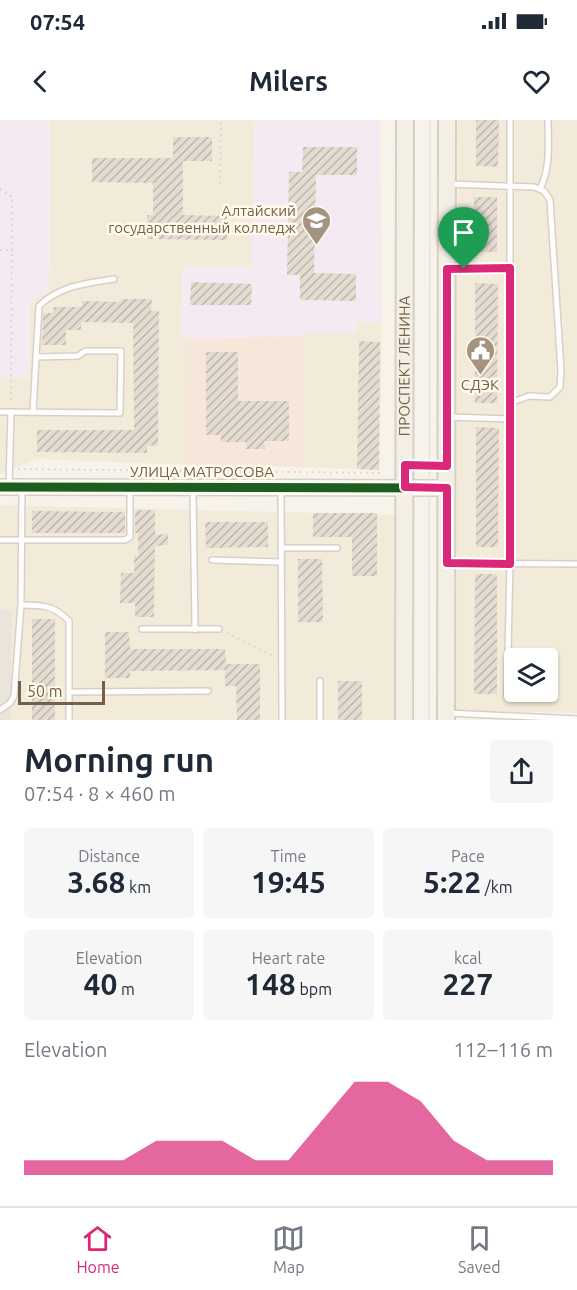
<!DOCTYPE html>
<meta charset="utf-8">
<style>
body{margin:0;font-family:Ubuntu,sans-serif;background:#f6f6f7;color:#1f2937;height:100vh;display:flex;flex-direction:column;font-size:22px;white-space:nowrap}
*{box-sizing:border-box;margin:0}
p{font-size:20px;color:#747a83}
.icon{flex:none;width:33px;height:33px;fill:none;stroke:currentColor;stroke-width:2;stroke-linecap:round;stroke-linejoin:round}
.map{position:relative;height:600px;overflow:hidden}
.panel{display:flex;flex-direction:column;background:#fff;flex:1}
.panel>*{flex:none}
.tools{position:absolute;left:504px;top:528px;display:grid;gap:12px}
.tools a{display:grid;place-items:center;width:54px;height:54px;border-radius:6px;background:#fff;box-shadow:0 2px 4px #0004;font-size:30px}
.scale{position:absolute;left:18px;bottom:15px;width:87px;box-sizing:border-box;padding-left:6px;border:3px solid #775f48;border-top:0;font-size:16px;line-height:21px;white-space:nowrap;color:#775f48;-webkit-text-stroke:4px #fffaeb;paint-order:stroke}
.pin{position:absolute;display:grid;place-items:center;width:51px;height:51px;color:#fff;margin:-62px -26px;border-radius:50% 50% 50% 0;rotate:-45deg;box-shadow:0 0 6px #0007}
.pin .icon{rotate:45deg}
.round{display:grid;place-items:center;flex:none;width:63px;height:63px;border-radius:6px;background:#f6f6f7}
.headline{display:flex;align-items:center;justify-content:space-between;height:102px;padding:0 24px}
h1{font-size:33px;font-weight:600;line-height:45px}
.figures{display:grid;grid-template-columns:repeat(3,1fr);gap:9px;height:102px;padding:6px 24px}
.figures div{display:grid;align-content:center;border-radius:6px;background:#f6f6f7;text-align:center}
.figures b{font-size:30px;font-weight:600}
.figures small{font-size:16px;font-weight:400}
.figures p{font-size:16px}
.chart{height:168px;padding:12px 24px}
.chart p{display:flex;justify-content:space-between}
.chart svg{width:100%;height:108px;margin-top:6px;fill:#db2777;opacity:.7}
.status{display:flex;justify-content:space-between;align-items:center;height:42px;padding:0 30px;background:#fff;direction:ltr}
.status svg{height:16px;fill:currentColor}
header{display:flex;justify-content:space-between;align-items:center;height:78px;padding:0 24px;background:#fff;font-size:27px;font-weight:600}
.tab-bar{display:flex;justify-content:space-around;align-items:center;height:84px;border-top:2px solid #e0e1e3;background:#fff;font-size:16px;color:#747a83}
.tab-bar a{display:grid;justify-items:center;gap:3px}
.tab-bar .current{color:#db2777}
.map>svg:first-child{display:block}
</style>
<div class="status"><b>07:54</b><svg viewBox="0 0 49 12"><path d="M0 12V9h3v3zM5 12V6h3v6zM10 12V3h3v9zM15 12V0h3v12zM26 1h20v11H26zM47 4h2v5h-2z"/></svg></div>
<header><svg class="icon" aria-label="back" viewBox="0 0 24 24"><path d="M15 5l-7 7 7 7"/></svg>Milers<svg class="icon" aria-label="heart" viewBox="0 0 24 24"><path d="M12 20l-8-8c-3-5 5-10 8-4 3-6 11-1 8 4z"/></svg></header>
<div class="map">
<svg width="577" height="600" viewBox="0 0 577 600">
<defs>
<pattern id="building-hatch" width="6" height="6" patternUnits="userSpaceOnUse" patternTransform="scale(1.5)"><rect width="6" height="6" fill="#e4dcd1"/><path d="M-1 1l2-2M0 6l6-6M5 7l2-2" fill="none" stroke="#beb6ac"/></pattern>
</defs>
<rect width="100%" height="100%" fill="#f7f3ea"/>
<g fill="#f3ebda" fill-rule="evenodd">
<polygon points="50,0 255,0 251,147 183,146 181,210 189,219 187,345 36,339 0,354 0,257 29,258 30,179 49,173"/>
<path d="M458,0H577V593L456,591ZM514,538H548V572H514Z"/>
<polygon points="357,201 382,202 379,350 303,347 304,216 307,212 356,213"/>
<polygon points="0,385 399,395 395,600 11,600 12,490 0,489"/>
</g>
<polygon fill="#f6e7da" points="304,216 303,347 187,345 189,219"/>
<polygon fill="#eae4da" points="0,489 12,490 11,600 0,600"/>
<g fill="#f5e9f2">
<polygon points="0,0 50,0 49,173 30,179 29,258 0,257"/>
<polygon points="255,0 380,0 382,202 357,201 357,213 307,212 304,216 189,219 181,211 183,146 251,147"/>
</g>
<g fill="url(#building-hatch)">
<polygon points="476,0 499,0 498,47 476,46"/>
<polygon points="173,17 212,17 212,41 183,41 183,95 227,96 227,120 147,119 147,95 153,95 153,63 92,62 92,38 173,38"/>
<polygon points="303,27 357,27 357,55 316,55 314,153 356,154 356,181 300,180 300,155 287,155 289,52 302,52"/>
<rect x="474" y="77" width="23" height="55"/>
<polygon points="191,162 252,164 251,185 190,185"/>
<polygon points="475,163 498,164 497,283 475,283"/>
<polygon points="121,179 152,179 151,191 159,191 158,326 147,325 147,333 37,332 37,310 134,310 133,203 81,202 81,210 66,210 66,225 42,225 43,193 53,193 54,187 82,187 82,181 121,182"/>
<polygon points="359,221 380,222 379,350 357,349"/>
<polygon points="206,232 238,232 238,281 289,281 289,321 264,321 265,329 246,329 246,322 221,322 221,315 206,315"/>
<polygon points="476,307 499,308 498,427 476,427"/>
<polygon points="138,390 155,390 155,415 168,414 168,425 155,426 154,497 135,497 135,483 120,483 121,453 134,453 134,436 138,436 138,413 135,413 135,392"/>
<polygon points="32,391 125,392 125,413 32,413"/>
<polygon points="313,393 377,393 377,456 352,456 352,417 313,417"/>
<polygon points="205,402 268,402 268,427 206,428"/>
<polygon points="298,439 322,439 323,502 298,502"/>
<polygon points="475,454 497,454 497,574 474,574"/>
<rect x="32" y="499" width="23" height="101"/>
<polygon points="105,512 129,512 130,529 225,529 226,544 260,544 260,600 237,600 236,566 225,566 225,550 130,551 130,558 105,558"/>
<rect x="338" y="561" width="24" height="39"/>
</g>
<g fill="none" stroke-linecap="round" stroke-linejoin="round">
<defs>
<g id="lane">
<polyline points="449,64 534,67 544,71 550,80 561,250 560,267 550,277 529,276 510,283"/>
<path d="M540,69C551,47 548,24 548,0"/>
<polyline points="449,149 510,149"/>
<path d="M0,292L120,293L121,231H85L78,236L36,237L39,186C59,166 87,163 114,159"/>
<polyline points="33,292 36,237"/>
<polyline points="449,297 510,299"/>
<polyline points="9,365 11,292"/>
<polyline points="281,369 282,600"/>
<polyline points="193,370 195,510"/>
<polyline points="0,420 125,420 130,417 130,370"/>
<polyline points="281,428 337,428"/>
<polyline points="212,440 281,442"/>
<polyline points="448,443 577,444"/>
<path d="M21,485C41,485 54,485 69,501V600"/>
<polyline points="142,509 219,509"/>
<polyline points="69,572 208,571"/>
<polyline points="507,575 510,444 510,0"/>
<polyline points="0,590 10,583 14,576 21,485 22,368"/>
<polyline points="448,593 577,599"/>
<polyline points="320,600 320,561"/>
</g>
<polyline id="secondary" points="0,367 447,368"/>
<g id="primary">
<path id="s1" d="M404,600L405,0"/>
<polyline points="446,600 447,0"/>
</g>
</defs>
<use href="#lane" stroke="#d6d0c8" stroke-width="8"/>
<use href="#secondary" stroke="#d5cfc5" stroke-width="18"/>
<use href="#primary" stroke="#d6cfc5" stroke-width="20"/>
<g stroke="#d8d1ca" stroke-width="2" stroke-dasharray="1.5 4.5" stroke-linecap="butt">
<polyline points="220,64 221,0"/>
<polyline points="0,69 12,77 11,283"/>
<polyline points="0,130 13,130"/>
<polyline points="417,346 432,346"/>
<polyline points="18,349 383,353"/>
<polyline points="227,513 273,536"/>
</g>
<use href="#lane" stroke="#fefdfc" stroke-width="5"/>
<use href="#secondary" stroke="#fefdfc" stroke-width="15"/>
<use href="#primary" stroke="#f3efe5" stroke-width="16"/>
<polyline stroke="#e5e2e5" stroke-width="1.5" points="429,600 430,0"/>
<defs>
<polyline id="cycleway" points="0,367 447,368"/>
</defs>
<use href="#cycleway" stroke="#fffaeb" stroke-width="13"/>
<use href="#cycleway" stroke="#1b5e20" stroke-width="9"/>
</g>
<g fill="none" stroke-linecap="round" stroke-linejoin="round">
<defs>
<polygon id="route" points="510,148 510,444 447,443 447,368 405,367 405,345 447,346 447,149"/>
</defs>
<use href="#route" stroke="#fff" stroke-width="12"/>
<use href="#route" stroke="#db2777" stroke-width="8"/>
</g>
<defs>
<symbol id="university-pin" viewBox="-11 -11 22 30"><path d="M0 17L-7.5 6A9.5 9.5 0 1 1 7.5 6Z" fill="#a49381" stroke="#fffaeb"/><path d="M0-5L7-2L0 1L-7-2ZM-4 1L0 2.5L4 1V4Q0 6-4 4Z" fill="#fff"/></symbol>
<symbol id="civic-pin" viewBox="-11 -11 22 30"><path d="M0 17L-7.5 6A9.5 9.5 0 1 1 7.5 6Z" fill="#a49381" stroke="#fffaeb"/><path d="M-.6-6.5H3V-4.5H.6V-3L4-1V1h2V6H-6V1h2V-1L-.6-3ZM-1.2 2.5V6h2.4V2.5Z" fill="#fff"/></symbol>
</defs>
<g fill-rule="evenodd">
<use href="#university-pin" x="300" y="84" width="33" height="45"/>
<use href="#civic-pin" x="464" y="214" width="33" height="45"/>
</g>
<g text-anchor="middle" stroke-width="5" stroke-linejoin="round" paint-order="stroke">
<g font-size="15" fill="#775f48" stroke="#fffaeb" text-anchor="end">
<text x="296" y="96">Алтайский<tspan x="296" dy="17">государственный колледж</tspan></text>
<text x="480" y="270" text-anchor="middle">СДЭК</text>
</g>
<g font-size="15" fill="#775f48" stroke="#fffaeb">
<text dy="5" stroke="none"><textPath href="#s1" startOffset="354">ПРОСПЕКТ ЛЕНИНА</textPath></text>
<text x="202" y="357">УЛИЦА МАТРОСОВА</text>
</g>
</g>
</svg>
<div class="tools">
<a><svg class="icon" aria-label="layers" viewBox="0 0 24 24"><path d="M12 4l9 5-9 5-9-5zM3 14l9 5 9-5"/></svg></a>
</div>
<div class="scale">50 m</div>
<div class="pin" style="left:464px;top:149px;background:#1e9e55"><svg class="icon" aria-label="arrive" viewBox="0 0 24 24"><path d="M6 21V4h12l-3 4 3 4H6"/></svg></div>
</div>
<section class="panel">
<div class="headline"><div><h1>Morning run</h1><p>07:54 · 8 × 460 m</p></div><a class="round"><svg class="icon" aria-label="share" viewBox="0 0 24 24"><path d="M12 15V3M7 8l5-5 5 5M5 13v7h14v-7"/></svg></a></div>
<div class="figures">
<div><p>Distance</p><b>3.68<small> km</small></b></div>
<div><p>Time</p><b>19:45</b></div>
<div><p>Pace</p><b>5:22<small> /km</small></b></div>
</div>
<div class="figures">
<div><p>Elevation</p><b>40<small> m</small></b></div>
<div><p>Heart rate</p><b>148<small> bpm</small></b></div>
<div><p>kcal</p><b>227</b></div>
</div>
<div class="chart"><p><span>Elevation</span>112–116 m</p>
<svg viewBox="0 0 160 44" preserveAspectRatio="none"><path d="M0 44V38L10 38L20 38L30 38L40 30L50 30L60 30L70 38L80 38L90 22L100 6L110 6L120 14L130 30L140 38L150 38L160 38V44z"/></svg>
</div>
</section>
<nav class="tab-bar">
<a class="current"><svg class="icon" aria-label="home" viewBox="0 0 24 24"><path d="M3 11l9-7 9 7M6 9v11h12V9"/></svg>Home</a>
<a><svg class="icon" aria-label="map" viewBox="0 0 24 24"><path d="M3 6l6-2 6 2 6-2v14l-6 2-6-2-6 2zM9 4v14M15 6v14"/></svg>Map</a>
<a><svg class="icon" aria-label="saved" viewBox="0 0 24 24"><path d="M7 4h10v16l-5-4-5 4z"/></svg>Saved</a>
</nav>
